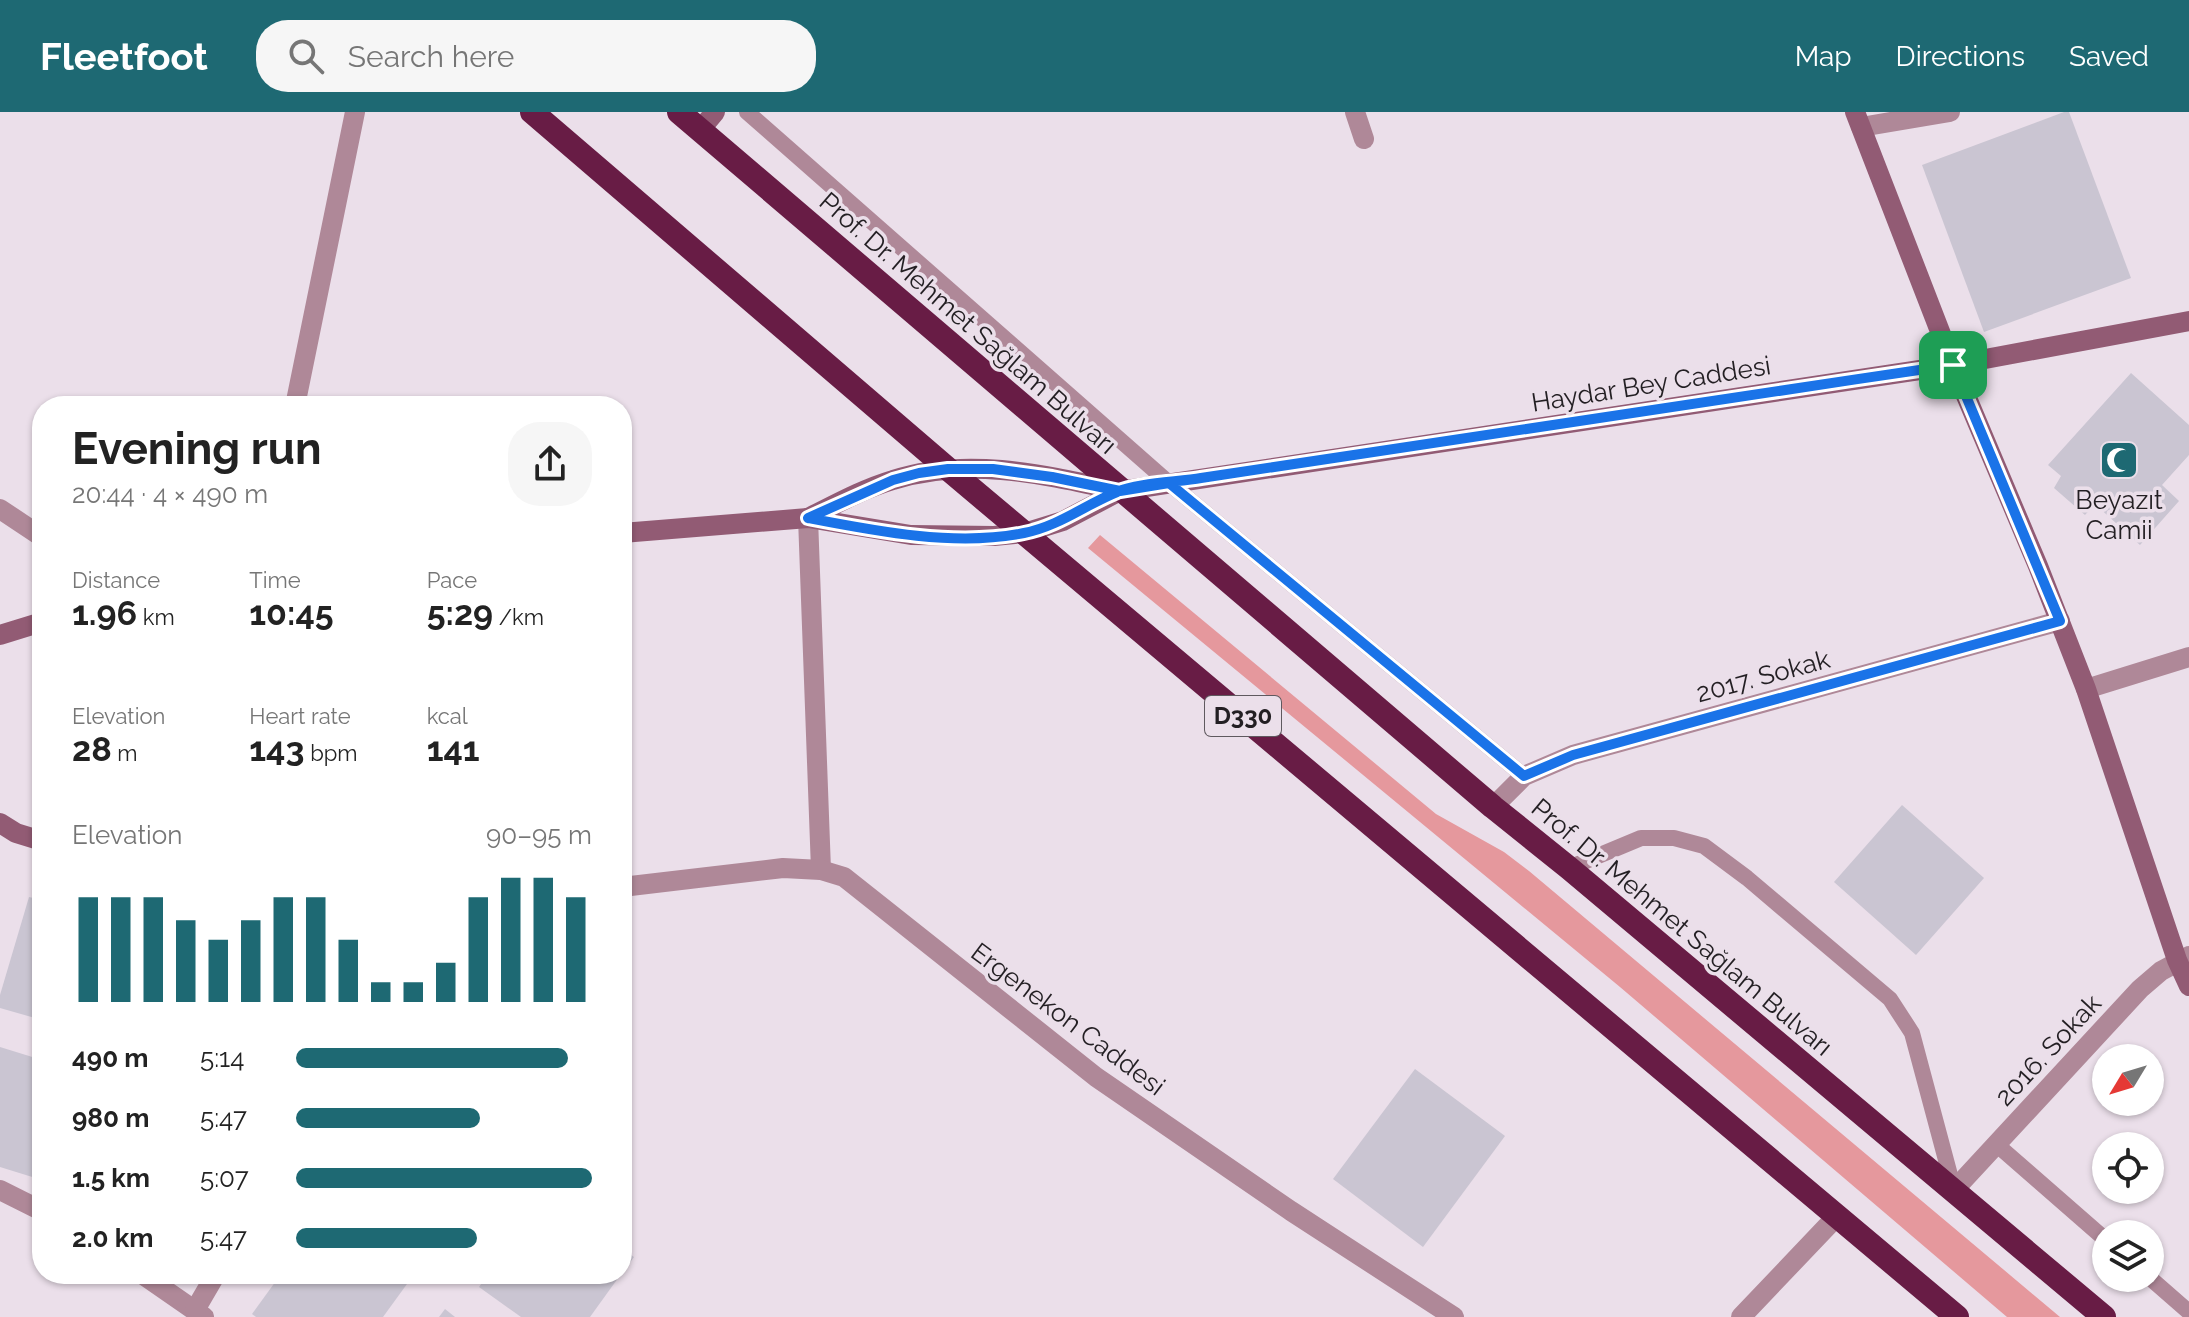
<!DOCTYPE html>
<meta charset="utf-8">
<style>
body{margin:0;font-family:Raleway,sans-serif;background:#f6f6f6;color:#222;height:100vh;display:flex;flex-direction:column;font-size:30px;white-space:nowrap}
*{box-sizing:border-box;margin:0}
p{font-size:26px;color:#767676}
.icon{flex:none;width:44px;height:44px;fill:none;stroke:currentColor;stroke-width:2;stroke-linecap:round;stroke-linejoin:round}
.map{position:relative;flex:1;overflow:hidden}
.panel{position:absolute;left:32px;top:284px;width:600px;height:888px;display:flex;flex-direction:column;background:#fff;border-radius:32px;box-shadow:0 2px 6px #0004}
.panel>*{flex:none}
.needle{width:52px;rotate:232deg}
.controls{position:absolute;left:2092px;top:932px;display:grid;gap:16px}
.controls a{display:grid;place-items:center;width:72px;height:72px;border-radius:50%;background:#fff;box-shadow:0 2px 6px #0004;font-size:40px}
.pin{position:absolute;display:grid;place-items:center;width:68px;height:68px;color:#fff;margin:-34px;border-radius:16px;box-shadow:0 4px 12px #0006}
.round{display:grid;place-items:center;flex:none;width:84px;height:84px;border-radius:32px;background:#f6f6f6}
.head{display:flex;align-items:center;justify-content:space-between;height:136px;padding:0 40px}
h1{font-size:44px;font-weight:700;line-height:60px}
.metrics{display:grid;grid-template-columns:repeat(3,1fr);gap:12px;height:136px;padding:8px 40px}
.metrics div{display:grid;align-content:center}
.metrics b{font-size:34px;font-weight:700}
.metrics small{font-size:22px;font-weight:400}
.metrics p{font-size:22px}
.chart{height:224px;padding:16px 40px}
.chart p{display:flex;justify-content:space-between}
.chart svg{width:100%;height:144px;margin-top:8px;stroke:#1e6973;stroke-width:6}
ul{padding:0 40px;list-style:none;font-size:26px}
li{display:grid;grid-template-columns:128px 96px 1fr;align-items:center;height:60px}
li i{height:20px;border-radius:10px;background:#1e6973}
header{display:flex;align-items:center;gap:48px;box-sizing:border-box;height:112px;padding:0 40px;background:#1e6973;color:#fff}
header strong{font-size:38px}
nav{display:flex;gap:44px;margin-inline-start:auto;font-size:28px}
.search{width:560px;height:72px;background:#f6f6f6;display:flex;align-items:center;gap:20px;box-sizing:border-box;padding:0 28px;border-radius:32px;color:#767676;font-size:30px}
.map>svg:first-child{display:block}
</style>
<header>
<strong>Fleetfoot</strong>
<div class="search"><svg class="icon" aria-label="search" viewBox="0 0 24 24"><circle cx="10" cy="10" r="6"/><path d="M15 15l6 6"/></svg>Search here</div>
<nav><a>Map</a><a>Directions</a><a>Saved</a></nav>
</header>
<div class="map">
<svg width="2189" height="1205" viewBox="0 0 2189 1205">
<rect width="100%" height="100%" fill="#ebdfea"/>
<polygon fill="#e5989d" points="1100,423 1436,702 1504,740 1529,759 2060,1205 2007,1205 1620,875 1088,436"/>
<g fill="#cac5d2">
<polygon points="2064,0 2069,0 2131,166 1984,220 1922,53"/>
<polygon points="2131,261 2189,313 2189,343 2162,373 2179,389 2140,433 2095,392 2085,403 2054,376 2061,364 2048,353"/>
<polygon points="1902,693 1984,766 1916,843 1834,770"/>
<polygon points="29,785 42,788 42,908 0,896 0,883"/>
<polygon points="0,935 42,948 42,1068 0,1055"/>
<polygon points="1415,957 1505,1024 1423,1135 1333,1067"/>
<polygon points="622,1137 634,1145 622,1161"/>
<polygon points="281,1162 393,1162 407,1172 383,1205 256,1205 252,1202"/>
<polygon points="488,1162 621,1162 590,1205 521,1205 479,1175"/>
<polygon points="445,1197 455,1205 439,1205"/>
</g>
<g fill="none" stroke-linecap="round" stroke-linejoin="round">
<g stroke="#af8898" stroke-width="16">
<polyline points="747,0 1169,371 1524,664"/>
<polyline points="1569,756 1641,726 1674,726 1704,734 1747,766 1890,887 1912,921 1954,1078"/>
<polyline points="1996,1032 2106,1128"/>
<polyline points="2150,1166 2189,1200"/>
</g>
<g stroke="#af8898" stroke-width="20">
<polyline points="1355,0 1364,27"/>
<polyline points="1861,15 1950,0"/>
<polyline points="295,294 355,0"/>
<polyline points="0,397 42,425"/>
<polyline points="808,406 821,758"/>
<polyline points="2086,577 2189,545"/>
<polyline points="1493,695 1524,664 1573,643 2060,509"/>
<polyline points="622,775 783,756 821,758 844,765 1096,965 1291,1099 1454,1205"/>
<polyline points="0,1078 42,1099"/>
<polyline points="1954,1078 2140,877 2161,859 2189,844"/>
<polyline points="142,1162 204,1205"/>
<polyline points="195,1198 216,1162"/>
<polyline points="1741,1205 1838,1103"/>
</g>
<g stroke="#925b74" stroke-width="20">
<polyline points="1855,0 1953,253 2038,454 2086,577 2177,848 2189,874"/>
<polyline points="700,18 715,0"/>
<path d="M808,406C836,392 863,377 893,368C967,344 1046,363 1120,379"/>
<polyline points="622,421 808,406 911,423 994,424 1024,421 1063,409 1120,379 1953,253 2189,209"/>
<polyline points="0,523 42,510"/>
<polyline points="0,711 16,721 42,729"/>
</g>
<g stroke="#681c45" stroke-width="24">
<polyline points="532,0 948,357 1957,1205"/>
<polyline points="679,0 1493,695 1569,756 2104,1205"/>
</g>
</g>
<g fill="none" stroke-linecap="round" stroke-linejoin="round">
<defs>
<path id="route" d="M1953,253C1702,290 1451,328 1201,366C1178,370 1137,371 1117,380C1085,393 1059,414 1024,421C956,435 875,419 808,406L893,368L919,361L948,357H993L1052,365L1120,379L1169,371L1524,664L1573,643L2060,509L1953,253"/>
</defs>
<use href="#route" stroke="#fff" stroke-width="16"/>
<use href="#route" stroke="#1a73e8" stroke-width="10"/>
</g>
<defs>
<symbol id="mosque-square" viewBox="-11 -11 22 22"><rect x="-9" y="-9" width="18" height="18" rx="4" fill="#1e6973" stroke="#ebdfea"/><path d="M3.5-4.9A6 6 0 1 0 3.5 4.9A5 5 0 1 1 3.5-4.9Z" fill="#fff"/></symbol>
</defs>
<g fill-rule="evenodd">
<use href="#mosque-square" x="2097" y="326" width="44" height="44"/>
</g>
<g text-anchor="middle" stroke-width="7" stroke-linejoin="round" paint-order="stroke">
<rect fill="#ebdfea" stroke="#5f595f" stroke-width="2" x="1205" y="584" width="76" height="40" rx="6"/>
<g font-size="24" font-weight="bold" fill="#231f23">
<text x="1243" y="612">D330</text>
</g>
<g font-size="26" fill="#231f23" stroke="#ebdfea">
<text transform="translate(968 211) rotate(41)" y="9">Prof. Dr. Mehmet Sağlam Bulvarı</text>
<text transform="translate(1651 272) rotate(-9)" y="9">Haydar Bey Caddesi</text>
<text transform="translate(1763 564) rotate(-15)" y="9">2017. Sokak</text>
<text transform="translate(1682 815) rotate(40)" y="9">Prof. Dr. Mehmet Sağlam Bulvarı</text>
<text transform="translate(1068 907) rotate(37)" y="9">Ergenekon Caddesi</text>
<text transform="translate(2048 938) rotate(-47)" y="9">2016. Sokak</text>
</g>
<g font-size="26" fill="#231f23" stroke="#ebdfea">
<text x="2119" y="397">Beyazıt<tspan x="2119" dy="30">Camii</tspan></text>
</g>
</g>
</svg>
<div class="controls">
<a><svg class="needle" viewBox="-14 -14 28 28"><path d="M0-13l5 13h-10z" fill="#e53935"/><path d="M0 13l5-13h-10z" fill="#767676"/></svg></a>
<a><svg class="icon" aria-label="locate" viewBox="0 0 24 24"><circle cx="12" cy="12" r="6"/><path d="M12 2v4M12 18v4M2 12h4M18 12h4"/></svg></a>
<a><svg class="icon" aria-label="layers" viewBox="0 0 24 24"><path d="M12 4l9 5-9 5-9-5zM3 14l9 5 9-5"/></svg></a>
</div>
<div class="pin" style="left:1953px;top:253px;background:#1e9e55"><svg class="icon" aria-label="arrive" viewBox="0 0 24 24"><path d="M6 21V4h12l-3 4 3 4H6"/></svg></div>
<section class="panel">
<div class="head"><div><h1>Evening run</h1><p>20:44 · 4 × 490 m</p></div><a class="round"><svg class="icon" aria-label="share" viewBox="0 0 24 24"><path d="M12 15V3M7 8l5-5 5 5M5 13v7h14v-7"/></svg></a></div>
<div class="metrics">
<div><p>Distance</p><b>1.96<small> km</small></b></div>
<div><p>Time</p><b>10:45</b></div>
<div><p>Pace</p><b>5:29<small> /km</small></b></div>
</div>
<div class="metrics">
<div><p>Elevation</p><b>28<small> m</small></b></div>
<div><p>Heart rate</p><b>143<small> bpm</small></b></div>
<div><p>kcal</p><b>141</b></div>
</div>
<div class="chart"><p><span>Elevation</span>90–95 m</p>
<svg viewBox="0 0 160 44" preserveAspectRatio="none"><path d="M5 44V12M15 44V12M25 44V12M35 44V19M45 44V25M55 44V19M65 44V12M75 44V12M85 44V25M95 44V38M105 44V38M115 44V32M125 44V12M135 44V6M145 44V6M155 44V12"/></svg>
</div>
<ul>
<li><b>490 m</b>5:14<i style="width:92%"></i></li>
<li><b>980 m</b>5:47<i style="width:62%"></i></li>
<li><b>1.5 km</b>5:07<i style="width:100%"></i></li>
<li><b>2.0 km</b>5:47<i style="width:61%"></i></li>
</ul>
</section>
</div>
